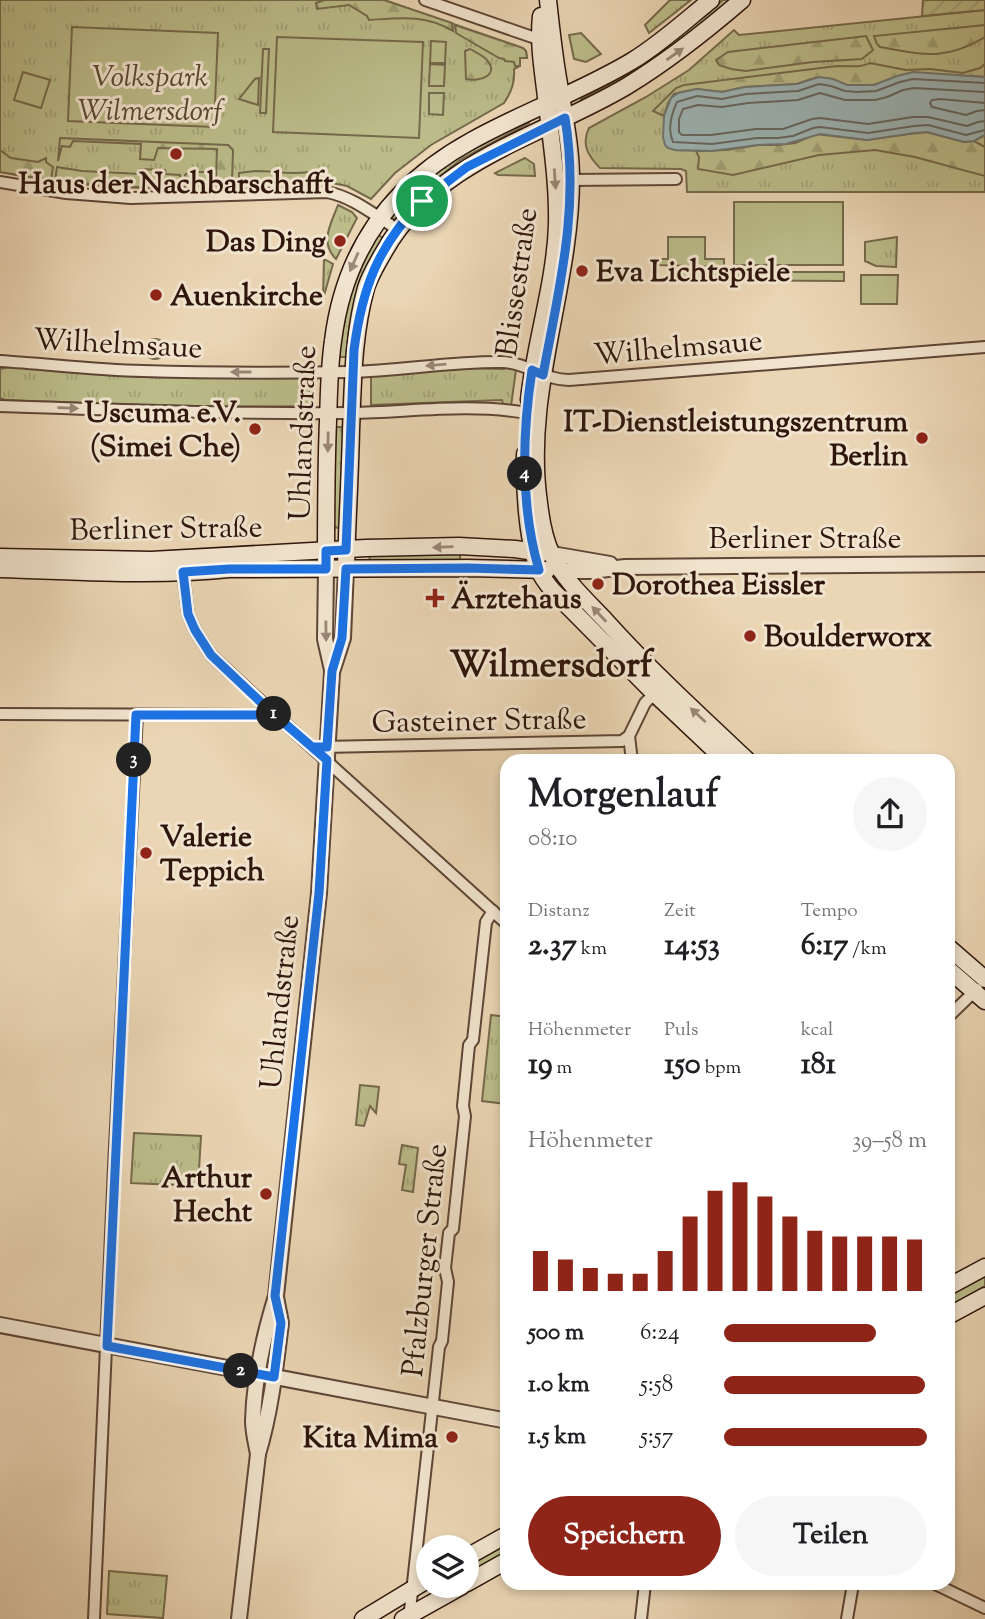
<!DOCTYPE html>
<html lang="de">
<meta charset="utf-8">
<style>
body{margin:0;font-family:"Sorts Mill Goudy",serif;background:#f6f6f6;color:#202124;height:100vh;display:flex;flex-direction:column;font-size:26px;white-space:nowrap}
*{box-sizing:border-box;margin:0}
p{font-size:23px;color:#757577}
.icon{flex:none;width:38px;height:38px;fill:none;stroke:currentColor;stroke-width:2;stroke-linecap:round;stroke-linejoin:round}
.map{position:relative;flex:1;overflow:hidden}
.details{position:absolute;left:500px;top:754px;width:455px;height:836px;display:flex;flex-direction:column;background:#fff;border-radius:21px;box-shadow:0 4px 10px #0003}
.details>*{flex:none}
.buttons{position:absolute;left:416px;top:1535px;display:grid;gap:14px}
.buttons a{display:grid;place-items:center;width:63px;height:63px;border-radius:50%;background:#fff;box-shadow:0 4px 10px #0003;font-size:35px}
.pin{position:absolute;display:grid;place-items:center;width:60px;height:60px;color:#fff;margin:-30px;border:4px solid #fff;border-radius:50%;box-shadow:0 2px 7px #0007}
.km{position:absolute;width:35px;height:35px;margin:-18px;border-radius:50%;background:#222;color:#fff;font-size:19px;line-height:35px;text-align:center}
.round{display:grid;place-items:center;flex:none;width:74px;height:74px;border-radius:37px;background:#f6f6f6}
.headline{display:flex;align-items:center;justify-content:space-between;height:119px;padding:0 28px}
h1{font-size:38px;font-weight:700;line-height:52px}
.metrics{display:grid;grid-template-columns:repeat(3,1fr);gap:10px;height:119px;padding:7px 28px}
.metrics div{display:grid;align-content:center}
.metrics b{font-size:30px;font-weight:700}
.metrics small{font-size:19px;font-weight:400}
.metrics p{font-size:19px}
.chart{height:196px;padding:14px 28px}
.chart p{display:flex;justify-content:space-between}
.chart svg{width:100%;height:126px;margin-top:7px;stroke:#8f2418;stroke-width:6}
.cta{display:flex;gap:14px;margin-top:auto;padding:14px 28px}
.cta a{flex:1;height:80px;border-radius:42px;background:#8f2418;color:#fff;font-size:28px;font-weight:700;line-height:80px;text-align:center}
.cta a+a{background:#f6f6f6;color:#202124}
ul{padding:0 28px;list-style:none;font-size:23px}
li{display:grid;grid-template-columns:112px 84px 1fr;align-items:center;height:52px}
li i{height:18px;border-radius:9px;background:#8f2418}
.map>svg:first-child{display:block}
</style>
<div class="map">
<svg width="985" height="1619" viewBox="0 0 985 1619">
<defs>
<pattern id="grass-tufts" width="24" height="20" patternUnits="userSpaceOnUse" patternTransform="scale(1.75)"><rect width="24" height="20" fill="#bbbc8a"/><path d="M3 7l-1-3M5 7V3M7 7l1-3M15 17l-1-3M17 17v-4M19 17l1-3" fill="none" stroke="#a1a176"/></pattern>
<pattern id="forest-firs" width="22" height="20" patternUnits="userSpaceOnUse" patternTransform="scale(1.75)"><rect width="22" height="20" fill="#bbbc8a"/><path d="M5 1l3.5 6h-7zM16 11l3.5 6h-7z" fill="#a1a176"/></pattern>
<pattern id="garden-furrows" width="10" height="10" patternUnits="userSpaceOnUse" patternTransform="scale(1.75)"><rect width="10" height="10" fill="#bbbc8a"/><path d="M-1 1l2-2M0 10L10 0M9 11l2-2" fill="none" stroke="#a1a176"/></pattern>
</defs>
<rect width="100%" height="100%" fill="#ead5b4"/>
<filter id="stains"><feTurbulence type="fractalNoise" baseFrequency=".00286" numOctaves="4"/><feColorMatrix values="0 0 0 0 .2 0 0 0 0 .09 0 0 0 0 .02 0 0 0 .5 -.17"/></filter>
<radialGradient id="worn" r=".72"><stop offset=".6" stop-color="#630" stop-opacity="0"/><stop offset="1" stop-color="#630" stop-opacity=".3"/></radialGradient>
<g fill="url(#grass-tufts)" stroke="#75694b" stroke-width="2">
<path d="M0,0H384L523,48L526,51L527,58H520V66L514,69C515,80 511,93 504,103L431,145L395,173L371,199L347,186L327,182C270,179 212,187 155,188C103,188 50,182 0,172Z"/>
<polygon points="670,0 691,0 649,33 645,25"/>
<polygon points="723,0 732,0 654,62 582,103 581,99 635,70"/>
<path d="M985,10V77L675,150L712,151L741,148L820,134L867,140L915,133L974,141L985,135V192H687L686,171L681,169L600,168C588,156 581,144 589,128L646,97L689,70L734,30L739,35Z"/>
<polygon points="581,33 601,54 586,62 574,59 569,35"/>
<polygon points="529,119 529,123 460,160 417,196 395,220 391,218 391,215 417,187 460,155"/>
<polygon points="525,158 534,164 535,176 498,175 495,173"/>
<path d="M338,205L352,212L357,218L336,259C319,242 331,224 338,205Z"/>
<path d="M377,234L383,238C361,275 349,314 346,357H339L342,326L350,290Z"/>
<polygon points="897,237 896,267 876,266 865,261 865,242"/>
<polygon points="324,259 333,264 323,299"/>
<circle cx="155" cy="349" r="10"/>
<path d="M9,367L141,377L238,378L311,376L310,409L308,406C207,408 106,404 5,400L0,398V369Z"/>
<polygon points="505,367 516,370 511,406 503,404 502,400 371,405 371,376 464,368 504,369"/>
<polygon points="335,427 345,427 341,527 333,528"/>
<polygon points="459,553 460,554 460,561 369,562 370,555"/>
<polygon points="491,1015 507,1017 507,1104 482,1101"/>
<polygon points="360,1085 379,1087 376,1113 370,1106 364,1126 356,1125"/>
<polygon points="134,1133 201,1136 198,1186 131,1183"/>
<polygon points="402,1145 418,1148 413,1192 402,1190 406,1165 399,1164"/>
<polygon points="985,1275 985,1286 950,1306 948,1295"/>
<polygon points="507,1542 507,1552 467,1575 467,1564"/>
<polygon points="109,1571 167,1576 163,1618 107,1614"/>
</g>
<g fill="url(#forest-firs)" stroke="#75694b" stroke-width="2">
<path d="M325,0H384L452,23L453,31C425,14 399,18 369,20L367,16L349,5L317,9L316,3Z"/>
<polygon points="455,25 523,48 526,51 527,58 520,58 520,66 515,66 514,62 505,61 504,59 499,58 456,33"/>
<path d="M985,25V37C945,61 923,55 880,47L877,44L874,36Z"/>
<polygon points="866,36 873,50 862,59 813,62 746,71 731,69 719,65 716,60 728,52"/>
<path d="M470,49C475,52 482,55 486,59C501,75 480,82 466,79L465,51Z"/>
<path d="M870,63L906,70L930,69L963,73L980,68L985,64V77L930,74L888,80L874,85H847L827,78L811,79L797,84L745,87L722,92L697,89L674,94L668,103L664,116L653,111L676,88L684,85L837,66C848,66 861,68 870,63Z"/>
<polygon points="927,132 964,142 974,141 985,147 985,176 915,157 875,150 819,155 733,175 698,169 699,157 696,151 727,150 758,145 778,145 795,143 816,134 867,140 915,133"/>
<polygon points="60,138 228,145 233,150 232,182 229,185 186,187 185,175 189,172 207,172 208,178 216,178 217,149 158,148 154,160 140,159 141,144 73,141 70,147 62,146 58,161"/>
<polygon points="0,150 11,158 38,162 46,158 46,162 53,167 51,180 0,172"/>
<polygon points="57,167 82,171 140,174 140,169 165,170 166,174 180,175 181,187 123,187 55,181"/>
<path d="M255,171C274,171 290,175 309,172L317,181L243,185L239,181V173Z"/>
</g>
<polygon fill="url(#garden-furrows)" stroke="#75694b" stroke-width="2" points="923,0 985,0 985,10 922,16"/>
<g fill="#bbbc8a" stroke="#75694b" stroke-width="2">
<polygon points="72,27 218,33 214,127 68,121"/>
<polygon points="277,37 423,42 419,138 273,132"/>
<polygon points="431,41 446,42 445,63 430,63"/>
<polygon points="263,49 269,49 266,113 260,113"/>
<polygon points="430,64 445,65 444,86 429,86"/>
<polygon points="23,72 50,80 41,108 14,100"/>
<polygon points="259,78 258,105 239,99 255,79"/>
<polygon points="429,93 444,93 443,115 429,114"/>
<rect x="734" y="202" width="109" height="63"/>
<polygon points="668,237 705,237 705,259 724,259 724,267 659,265 659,259 668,259"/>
<polygon points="671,272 844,272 844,281 671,280"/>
<polygon points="861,275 898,275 897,304 861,304"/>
</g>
<polygon fill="#9cb6b8" stroke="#707673" stroke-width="2" points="913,72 985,77 985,135 974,141 964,142 927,132 915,133 867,140 820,134 786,144 758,145 712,151 675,150 668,148 665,145 663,137 664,116 671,98 678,93 697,89 722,92 745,87 797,84 819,77 833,79 847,85 874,85 897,76"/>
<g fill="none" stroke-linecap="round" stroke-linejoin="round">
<g stroke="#666662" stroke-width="2">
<path d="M985,83L913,79L900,82L876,91L857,92L845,91L831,86L819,84L798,91L746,94L722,99L697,96L677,102C671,115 667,129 673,142L712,144L757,138H778L793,136L813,128L820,127L868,133L914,126L928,125L966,135L985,130"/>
<polyline points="985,92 914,88 903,90 887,97 875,100 845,100 820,93 798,100 748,103 722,107 698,105 683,109 679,119 679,132 682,135 711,135 756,129 783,129 812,119 820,118 868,124 913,117 928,117 967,126 978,122 985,121"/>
<polyline points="985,103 940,99 932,100 930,103 932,107 966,115 977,111 985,110"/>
</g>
<defs>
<g id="minor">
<polyline points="425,0 541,40"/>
<polyline points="571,180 676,179"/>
<path d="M0,182L66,193L131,198L327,192C353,197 374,215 397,229"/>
<path d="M0,361C48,364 95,370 143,371C212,373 281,373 350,372C401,371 452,361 503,362C527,363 544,380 569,380L985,347"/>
<path d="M0,406C117,410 234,414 352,413C410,412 469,403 527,413"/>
<polyline points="183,572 188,614 195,630 211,655 267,707 508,925"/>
<polyline points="0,714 259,715 267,707"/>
<polyline points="322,747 622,741 629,736"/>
<polyline points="632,761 629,736 645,703 658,690"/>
<polyline points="948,1017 977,989"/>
<polyline points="935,1584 985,1608"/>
<polyline points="94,1619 114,1166 137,715"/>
<polyline points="409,1619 439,1347 442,1341 448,1282 445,1268 449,1233 453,1229 465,1116 463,1106 469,1045 473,1040 486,922 493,911"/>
<polyline points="641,1619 645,1584"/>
<polyline points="847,1619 853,1584"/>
</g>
<g id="tertiary">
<polyline points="552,554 610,564"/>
<polyline points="326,569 325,639 332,670"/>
<polyline points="560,571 591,571 625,567 985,564"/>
<polyline points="0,1325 508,1421"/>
<path d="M258,1454C256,1443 253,1432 253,1421C254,1381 264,1335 276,1296L319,893L332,672L343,638L346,569"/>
<path d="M239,1619L258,1454C270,1414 275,1373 280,1331L281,1323L276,1297"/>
</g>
<g id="secondary">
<path d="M548,0C551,28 554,56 559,84C564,115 571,147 571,178C571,288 523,393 539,503C541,521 544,539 552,555C564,580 586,600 605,620C650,670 699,715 748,761"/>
<path d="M529,400C535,342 555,284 557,225C558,182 551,139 546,97C543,71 538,43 541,16"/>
<path d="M525,454C524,486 527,538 538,568C541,576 547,584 553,591L654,693L726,761"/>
<polyline points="0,557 151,560 366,548 459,546 515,549 542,553"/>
<path d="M0,569C76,571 153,577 229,569L468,568L547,570"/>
<path d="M326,569C326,519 326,470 328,421C329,394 329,368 333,341C344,251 391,185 471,141C523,112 580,92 632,61C660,44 685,21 711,0"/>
<path d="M346,569C347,523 350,477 351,430C353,382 353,335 366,288C370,275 378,262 385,250C437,159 543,136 627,86C668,61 706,31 742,0"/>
<polyline points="948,947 985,979"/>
<polyline points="948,969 985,1001"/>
<polyline points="948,1287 985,1267"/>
<polyline points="948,1316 985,1296"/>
<polyline points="467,1557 508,1534"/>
<polyline points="467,1583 508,1560"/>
<polyline points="363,1619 429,1579"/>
<polyline points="403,1619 462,1586"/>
</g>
</defs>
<use href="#minor" stroke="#5e4636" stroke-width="14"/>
<use href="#tertiary" stroke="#5e4636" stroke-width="18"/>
<use href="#secondary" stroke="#2f160c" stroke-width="19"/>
<use href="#minor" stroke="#f1e4ce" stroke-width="10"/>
<use href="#tertiary" stroke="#f1e4ce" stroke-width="14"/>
<use href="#secondary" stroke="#f1e4ce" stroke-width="16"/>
</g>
<defs><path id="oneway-solid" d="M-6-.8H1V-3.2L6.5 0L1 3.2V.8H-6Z" transform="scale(1.75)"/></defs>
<g fill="#9a8777">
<use href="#oneway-solid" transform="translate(675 54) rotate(-35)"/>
<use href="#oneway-solid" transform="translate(555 179) rotate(86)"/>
<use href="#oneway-solid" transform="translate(354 262) rotate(114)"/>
<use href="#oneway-solid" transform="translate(436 365) rotate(175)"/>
<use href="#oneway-solid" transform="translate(241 372) rotate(180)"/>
<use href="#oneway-solid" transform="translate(68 408) rotate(2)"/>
<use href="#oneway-solid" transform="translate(328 442) rotate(91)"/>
<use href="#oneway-solid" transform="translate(443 547) rotate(178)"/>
<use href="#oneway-solid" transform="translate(599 614) rotate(-133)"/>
<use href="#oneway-solid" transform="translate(326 631) rotate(89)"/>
<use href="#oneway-solid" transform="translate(698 715) rotate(-137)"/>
</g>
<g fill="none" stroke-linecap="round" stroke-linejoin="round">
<defs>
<path id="route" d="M422,201C378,246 362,288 354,350L346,550L326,551V569H229L183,572L188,614L195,630L211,655L267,708L327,760L319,893L275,1296L281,1323L274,1377L107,1346L136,715H259L267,708L312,747H327L332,671L342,638L346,569L468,568L539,570C520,505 522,436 532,370L543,375C559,288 580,208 565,118L467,167L422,201"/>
</defs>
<use href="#route" stroke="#fff" stroke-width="14"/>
<use href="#route" stroke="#1a73e8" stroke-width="9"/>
</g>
<g fill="#8f2418" stroke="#f1e4ce" stroke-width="2.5">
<circle cx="176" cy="154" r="7"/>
<circle cx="340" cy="241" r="7"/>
<circle cx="582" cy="271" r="7"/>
<circle cx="156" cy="295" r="7"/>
<circle cx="255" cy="429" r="7"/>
<circle cx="922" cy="438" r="7"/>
<circle cx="598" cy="584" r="7"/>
<path d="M431.5 587.5h7v7h7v7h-7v7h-7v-7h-7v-7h7z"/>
<circle cx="750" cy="636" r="7"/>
<circle cx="146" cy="853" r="7"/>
<circle cx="266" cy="1194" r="7"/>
<circle cx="452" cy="1437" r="7"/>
</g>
<g text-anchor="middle" stroke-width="6" stroke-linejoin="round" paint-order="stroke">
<g font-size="30" font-style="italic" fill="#594832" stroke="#f1e4ce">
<text x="150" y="86">Volkspark<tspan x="150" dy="34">Wilmersdorf</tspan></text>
</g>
<g font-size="30" font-weight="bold" fill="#2f160c" stroke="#f1e4ce" text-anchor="start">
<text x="176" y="193" text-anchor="middle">Haus der Nachbarschafft</text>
<text x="326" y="251" text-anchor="end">Das Ding</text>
<text x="596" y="281">Eva Lichtspiele</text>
<text x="170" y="305">Auenkirche</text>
<text x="241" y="422" text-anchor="end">Uscuma e.V.<tspan x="241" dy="34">(Simei Che)</tspan></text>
<text x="908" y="431" text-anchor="end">IT-Dienstleistungszentrum<tspan x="908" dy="34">Berlin</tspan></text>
<text x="612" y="594">Dorothea Eissler</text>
<text x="451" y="608">Ärztehaus</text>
<text x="764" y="646">Boulderworx</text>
<text x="160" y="846">Valerie<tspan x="160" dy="34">Teppich</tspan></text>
<text x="252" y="1187" text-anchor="end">Arthur<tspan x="252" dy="34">Hecht</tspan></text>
<text x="438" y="1447" text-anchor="end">Kita Mima</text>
</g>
<g font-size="30" fill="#2f160c" stroke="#f1e4ce">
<text transform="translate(516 282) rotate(-82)" y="10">Blissestraße</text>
<text transform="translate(118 343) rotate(3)" y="10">Wilhelmsaue</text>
<text transform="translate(678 347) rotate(-5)" y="10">Wilhelmsaue</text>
<text transform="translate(302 433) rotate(-88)" y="10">Uhlandstraße</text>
<text transform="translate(166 528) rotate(-1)" y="10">Berliner Straße</text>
<text x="805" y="548">Berliner Straße</text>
<text transform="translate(479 720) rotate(-1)" y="10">Gasteiner Straße</text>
<text transform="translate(279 1002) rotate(-84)" y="10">Uhlandstraße</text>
<text transform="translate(424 1260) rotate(-84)" y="10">Pfalzburger Straße</text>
</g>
<g font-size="37" font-weight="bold" fill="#2f160c" stroke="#f1e4ce">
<text x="551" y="676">Wilmersdorf</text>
</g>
</g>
<rect width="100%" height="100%" filter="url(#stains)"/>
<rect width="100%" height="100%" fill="url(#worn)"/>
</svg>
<div class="buttons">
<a><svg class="icon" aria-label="layers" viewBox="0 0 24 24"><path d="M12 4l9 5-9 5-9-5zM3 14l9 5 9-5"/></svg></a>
</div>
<div class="pin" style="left:422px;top:201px;background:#1e9e55"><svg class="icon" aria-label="arrive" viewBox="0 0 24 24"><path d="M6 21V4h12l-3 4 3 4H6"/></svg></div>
<b class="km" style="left:274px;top:714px">1</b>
<b class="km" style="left:241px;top:1371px">2</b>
<b class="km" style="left:134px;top:760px">3</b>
<b class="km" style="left:525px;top:474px">4</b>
<section class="details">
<div class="headline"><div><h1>Morgenlauf</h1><p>08:10</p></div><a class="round"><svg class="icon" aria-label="share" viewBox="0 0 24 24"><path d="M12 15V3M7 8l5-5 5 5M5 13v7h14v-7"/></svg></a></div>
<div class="metrics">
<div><p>Distanz</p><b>2.37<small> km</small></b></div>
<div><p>Zeit</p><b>14:53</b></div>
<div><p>Tempo</p><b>6:17<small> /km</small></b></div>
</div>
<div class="metrics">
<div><p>Höhenmeter</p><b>19<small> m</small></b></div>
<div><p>Puls</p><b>150<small> bpm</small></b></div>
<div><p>kcal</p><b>181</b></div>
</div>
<div class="chart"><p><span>Höhenmeter</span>39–58 m</p>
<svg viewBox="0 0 160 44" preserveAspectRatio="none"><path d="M5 44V30M15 44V33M25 44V36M35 44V38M45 44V38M55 44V30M65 44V18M75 44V9M85 44V6M95 44V11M105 44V18M115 44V23M125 44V25M135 44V25M145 44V25M155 44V26"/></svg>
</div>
<ul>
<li><b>500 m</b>6:24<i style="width:75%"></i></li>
<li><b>1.0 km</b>5:58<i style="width:99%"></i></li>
<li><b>1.5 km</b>5:57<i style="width:100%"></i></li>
</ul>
<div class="cta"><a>Speichern</a><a>Teilen</a></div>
</section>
</div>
